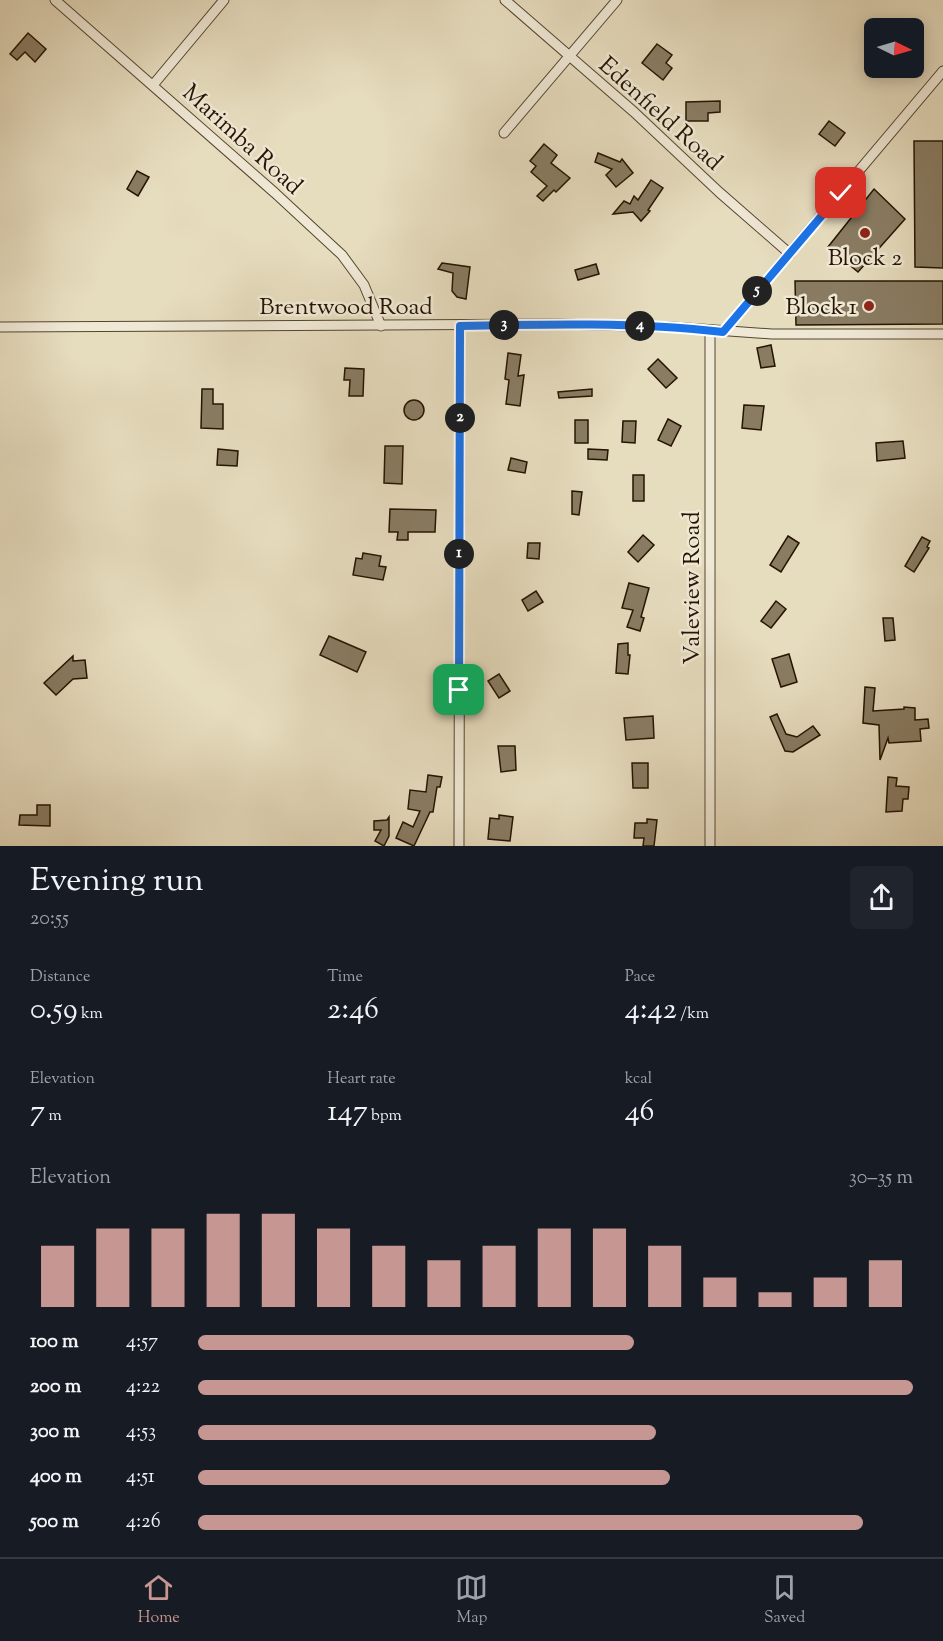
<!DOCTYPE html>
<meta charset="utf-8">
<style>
body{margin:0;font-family:"Sorts Mill Goudy",serif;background:#20242c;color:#f1f3f6;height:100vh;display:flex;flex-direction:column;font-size:22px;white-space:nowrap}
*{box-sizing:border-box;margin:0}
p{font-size:20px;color:#9ea1a6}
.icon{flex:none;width:33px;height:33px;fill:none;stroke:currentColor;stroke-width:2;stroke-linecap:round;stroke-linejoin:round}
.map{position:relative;height:846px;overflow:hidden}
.details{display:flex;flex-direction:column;background:#171b24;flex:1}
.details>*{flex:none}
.needle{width:39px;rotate:95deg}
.buttons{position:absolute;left:864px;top:18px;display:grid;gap:12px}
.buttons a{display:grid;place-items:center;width:60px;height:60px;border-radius:9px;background:#171b24;box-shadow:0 3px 15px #0003;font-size:30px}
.pin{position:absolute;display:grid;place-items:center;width:51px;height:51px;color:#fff;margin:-26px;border-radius:12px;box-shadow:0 3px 9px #0006}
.km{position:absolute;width:30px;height:30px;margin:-15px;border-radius:50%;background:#222;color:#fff;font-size:16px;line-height:30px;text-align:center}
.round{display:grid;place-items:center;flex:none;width:63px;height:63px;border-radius:9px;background:#20242c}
.summary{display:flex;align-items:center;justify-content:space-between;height:102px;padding:0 30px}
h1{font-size:33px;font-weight:600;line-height:45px}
.stats{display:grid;grid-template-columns:repeat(3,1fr);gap:9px;height:102px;padding:6px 30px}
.stats div{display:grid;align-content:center}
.stats b{font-size:30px;font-weight:600}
.stats small{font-size:16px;font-weight:400}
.stats p{font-size:16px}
.chart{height:168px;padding:12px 30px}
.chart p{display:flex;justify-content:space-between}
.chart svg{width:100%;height:108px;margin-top:6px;stroke:#c59692;stroke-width:6}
ul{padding:0 30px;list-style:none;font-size:20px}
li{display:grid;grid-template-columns:96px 72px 1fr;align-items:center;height:45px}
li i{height:15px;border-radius:8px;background:#c59692}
.dock{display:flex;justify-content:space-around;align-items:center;height:84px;border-top:2px solid #363941;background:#171b24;font-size:16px;color:#9ea1a6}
.dock a{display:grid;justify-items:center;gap:3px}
.dock .selected{color:#c59692}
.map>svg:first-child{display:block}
</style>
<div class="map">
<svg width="943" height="846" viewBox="0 0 943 846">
<rect width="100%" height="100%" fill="#e6dcbe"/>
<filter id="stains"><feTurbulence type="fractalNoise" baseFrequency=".00333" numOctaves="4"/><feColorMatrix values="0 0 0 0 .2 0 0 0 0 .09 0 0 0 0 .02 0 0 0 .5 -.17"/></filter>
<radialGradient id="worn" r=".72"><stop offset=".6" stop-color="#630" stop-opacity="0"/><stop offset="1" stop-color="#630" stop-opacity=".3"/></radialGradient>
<g fill="#897c63" stroke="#241400" stroke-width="1.5">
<polygon points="28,33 46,49 35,62 25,52 17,60 10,54"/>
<polygon points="657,44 672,55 666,63 672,68 663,80 642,63"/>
<polygon points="720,101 720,112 708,113 708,121 686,121 686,102"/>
<polygon points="829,121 845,133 835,146 819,134"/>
<polygon points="914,141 943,141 943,268 915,267"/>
<polygon points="544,144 557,155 551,163 570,178 556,192 554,190 543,201 537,196 547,186 531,172 536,166 530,161"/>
<polygon points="598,153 620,162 622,159 633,173 616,187 606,175 612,169 595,162"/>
<polygon points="137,171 149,177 138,196 127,189"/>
<polygon points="651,180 663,188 648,210 650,211 641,221 633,212 613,214 624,201 630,204 634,196 638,200"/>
<polygon points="874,189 905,219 858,272 828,247"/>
<polygon points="442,263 470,267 466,299 457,297 452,291 453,273 438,269"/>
<polygon points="596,264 599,274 578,280 575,270"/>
<polygon points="795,281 943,281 943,324 796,325"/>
<polygon points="771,345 775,366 761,368 757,348"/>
<polygon points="508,353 521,355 518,376 524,375 520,406 506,404 509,380 505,379"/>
<polygon points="658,359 677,378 666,388 648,369"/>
<polygon points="345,368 364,369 363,396 349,396 350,380 344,380"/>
<polygon points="202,389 213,389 213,404 223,404 223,429 201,428"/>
<polygon points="592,389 592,396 559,398 558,392"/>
<circle cx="414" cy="410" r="10"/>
<polygon points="744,405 764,406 761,430 742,428"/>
<polygon points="668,419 681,426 671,446 658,440"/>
<rect x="575" y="420" width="13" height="23"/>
<polygon points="623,421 636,421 635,443 622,442"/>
<polygon points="903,441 905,458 877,461 876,443"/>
<polygon points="385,446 403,446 402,484 384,483"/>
<polygon points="218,449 238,451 237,466 217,465"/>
<polygon points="588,449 608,450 607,460 588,459"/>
<polygon points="511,458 527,462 525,473 508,470"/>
<rect x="633" y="475" width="11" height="26"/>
<polygon points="572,491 582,492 579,515 572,514"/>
<polygon points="390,509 436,510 435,532 408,532 408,540 397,540 398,532 389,532"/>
<polygon points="643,535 654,545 638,562 628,552"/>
<polygon points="788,536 799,543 781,572 770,565"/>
<polygon points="922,537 930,541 927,547 929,548 914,572 905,566"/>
<polygon points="528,543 540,543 539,559 527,558"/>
<polygon points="363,553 381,556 379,566 386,567 383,580 353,575 356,558 362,559"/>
<polygon points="629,583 649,588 641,617 644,618 640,631 627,627 633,610 622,608"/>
<polygon points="536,591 543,602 528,611 522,600"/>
<polygon points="776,601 786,609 771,628 761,621"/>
<polygon points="883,618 893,618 895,640 885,641"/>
<polygon points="329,636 366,652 357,672 320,655"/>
<polygon points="628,643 628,655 630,655 628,674 616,673 618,644"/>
<polygon points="789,654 797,682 781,687 772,659"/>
<polygon points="73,656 73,661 85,660 87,678 73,679 56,695 44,683"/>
<polygon points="499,674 510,691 499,698 488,681"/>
<polygon points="865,687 875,688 873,711 904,709 904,707 915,708 915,720 928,719 929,728 920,729 921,741 889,743 888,738 880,760 879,725 863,723"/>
<polygon points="777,714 786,734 797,737 813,726 820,735 793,752 785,751 770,717"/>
<polygon points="653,716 654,738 626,740 624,718"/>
<polygon points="498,746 515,746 516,770 501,772"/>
<polygon points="632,763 648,763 648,788 633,788"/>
<polygon points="428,775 442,777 440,787 437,787 433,812 430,812 414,846 396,838 403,822 413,827 420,811 408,809 410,790 426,792"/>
<polygon points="888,777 897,778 896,786 909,787 908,799 903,799 902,811 886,812"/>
<polygon points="37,805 50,805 50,826 19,825 20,815 37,815"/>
<polygon points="499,815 513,817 510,841 488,839 490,818 499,819"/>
<polygon points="389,817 389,836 384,846 375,841 381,830 374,830 374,821 387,820"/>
<polygon points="647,819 657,820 654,846 643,846 644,838 634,838 635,823 647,823"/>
</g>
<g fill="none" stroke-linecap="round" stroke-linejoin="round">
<defs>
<g id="street">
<polyline points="55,0 275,193 342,255 364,285 381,326"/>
<polyline points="505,0 634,112 719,192 790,254"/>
<polyline points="153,85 224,0"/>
<polyline points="504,133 617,0"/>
<polyline points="0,327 559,324 673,327 772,334 943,334"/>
<polyline points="710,330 710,846"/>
<polyline points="723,332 943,71"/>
<polyline points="459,846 460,326"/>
</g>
</defs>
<use href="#street" stroke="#544630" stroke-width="11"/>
<use href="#street" stroke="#efe8d5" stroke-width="9"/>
</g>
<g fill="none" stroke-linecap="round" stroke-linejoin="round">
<defs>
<path id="route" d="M459,690L460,326C548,324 636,322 723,332L841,193"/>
</defs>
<use href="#route" stroke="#fff" stroke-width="12"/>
<use href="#route" stroke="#1a73e8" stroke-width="8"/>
</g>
<g fill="#8f2418" stroke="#efe8d5" stroke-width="2">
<circle cx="865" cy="233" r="6"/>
<circle cx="869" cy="306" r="6"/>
</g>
<g text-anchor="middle" stroke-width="5" stroke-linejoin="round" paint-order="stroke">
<g font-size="24" fill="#241400" stroke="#efe8d5">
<text transform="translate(661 113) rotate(42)" y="8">Edenfield Road</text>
<text transform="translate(243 139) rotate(42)" y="8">Marimba Road</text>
<text x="346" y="314">Brentwood Road</text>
<text transform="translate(691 588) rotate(-90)" y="8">Valeview Road</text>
</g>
<g font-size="24" fill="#241400" stroke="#efe8d5">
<text x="865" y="265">Block 2</text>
<text x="857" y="314" text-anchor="end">Block 1</text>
</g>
</g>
<rect width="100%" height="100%" filter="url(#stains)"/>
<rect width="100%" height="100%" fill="url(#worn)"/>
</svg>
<div class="buttons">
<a><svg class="needle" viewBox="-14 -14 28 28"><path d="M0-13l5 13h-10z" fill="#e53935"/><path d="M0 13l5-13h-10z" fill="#9ea1a6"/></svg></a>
</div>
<div class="pin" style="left:459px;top:690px;background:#1e9e55"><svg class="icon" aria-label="arrive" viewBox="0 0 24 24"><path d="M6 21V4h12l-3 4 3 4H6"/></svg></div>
<div class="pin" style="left:841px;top:193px;background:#d93025"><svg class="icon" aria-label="check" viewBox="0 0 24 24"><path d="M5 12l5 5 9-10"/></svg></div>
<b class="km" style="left:459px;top:554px">1</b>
<b class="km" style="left:460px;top:418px">2</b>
<b class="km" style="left:504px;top:325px">3</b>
<b class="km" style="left:640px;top:326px">4</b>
<b class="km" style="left:757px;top:291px">5</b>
</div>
<section class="details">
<div class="summary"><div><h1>Evening run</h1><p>20:55</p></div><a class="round"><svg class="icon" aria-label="share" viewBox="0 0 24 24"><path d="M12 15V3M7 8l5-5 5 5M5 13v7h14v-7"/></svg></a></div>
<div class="stats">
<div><p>Distance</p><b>0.59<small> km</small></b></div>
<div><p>Time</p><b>2:46</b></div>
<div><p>Pace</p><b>4:42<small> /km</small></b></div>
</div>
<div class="stats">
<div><p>Elevation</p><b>7<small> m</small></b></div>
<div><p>Heart rate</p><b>147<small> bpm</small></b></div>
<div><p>kcal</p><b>46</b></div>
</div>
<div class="chart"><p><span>Elevation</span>30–35 m</p>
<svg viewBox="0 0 160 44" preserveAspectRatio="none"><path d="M5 44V19M15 44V12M25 44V12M35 44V6M45 44V6M55 44V12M65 44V19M75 44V25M85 44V19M95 44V12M105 44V12M115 44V19M125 44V32M135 44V38M145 44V32M155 44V25"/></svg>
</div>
<ul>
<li><b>100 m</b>4:57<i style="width:61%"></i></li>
<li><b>200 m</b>4:22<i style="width:100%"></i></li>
<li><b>300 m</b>4:53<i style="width:64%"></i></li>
<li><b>400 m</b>4:51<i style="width:66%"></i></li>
<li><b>500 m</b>4:26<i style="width:93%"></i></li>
</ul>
</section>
<nav class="dock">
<a class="selected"><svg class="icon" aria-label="home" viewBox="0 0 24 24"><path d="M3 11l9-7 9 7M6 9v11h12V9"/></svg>Home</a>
<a><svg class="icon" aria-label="map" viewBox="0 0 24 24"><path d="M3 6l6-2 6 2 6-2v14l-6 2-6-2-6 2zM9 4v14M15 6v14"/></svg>Map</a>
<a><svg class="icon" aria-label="saved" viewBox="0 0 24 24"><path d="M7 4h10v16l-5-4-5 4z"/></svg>Saved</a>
</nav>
